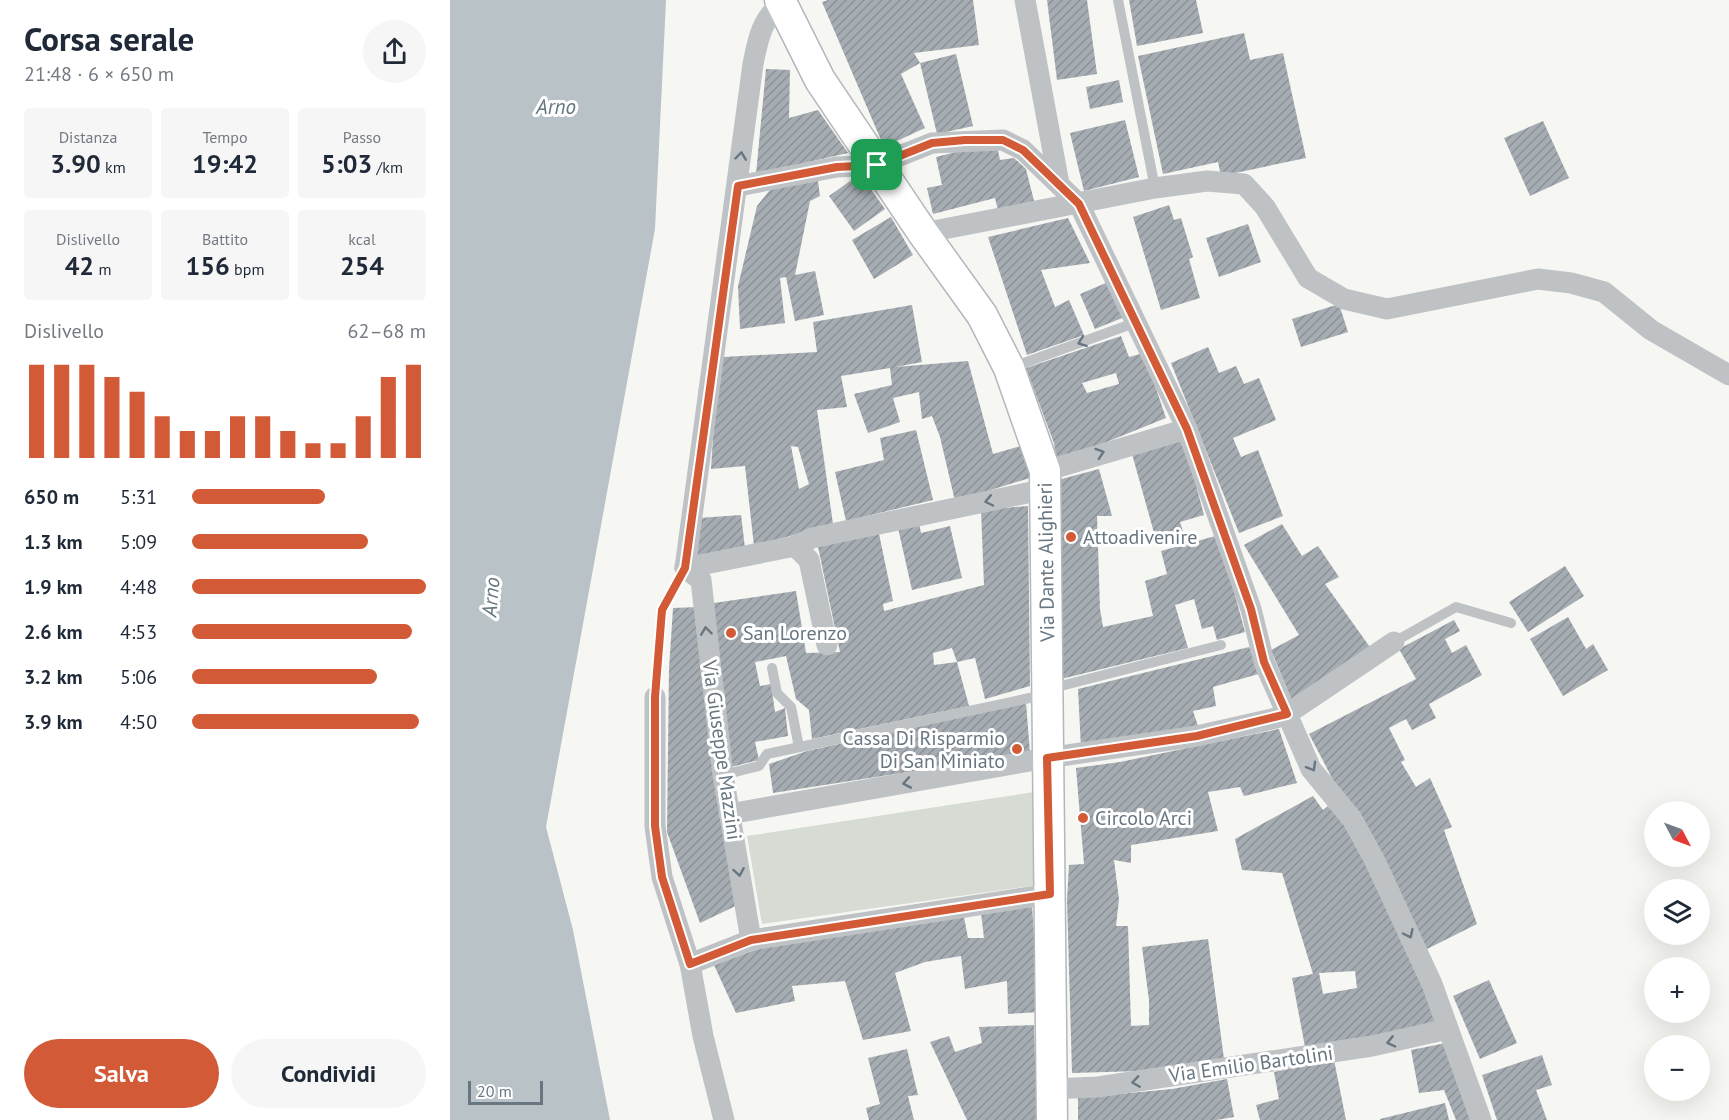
<!DOCTYPE html>
<html lang="it">
<meta charset="utf-8">
<style>
body{margin:0;font-family:"PT Sans",sans-serif;background:#f6f6f7;color:#1f2937;height:100vh;display:flex;flex-direction:column;font-size:22px;white-space:nowrap}
*{box-sizing:border-box;margin:0}
p{font-size:20px;color:#747a83}
.icon{flex:none;width:33px;height:33px;fill:none;stroke:currentColor;stroke-width:2;stroke-linecap:round;stroke-linejoin:round}
.map{position:relative;flex:1;overflow:hidden}
.sheet{display:flex;flex-direction:column;background:#fff;width:450px}
.sheet>*{flex:none}
.needle{width:39px;rotate:131deg}
.controls{position:absolute;left:1194px;top:801px;display:grid;gap:12px}
.controls a{display:grid;place-items:center;width:66px;height:66px;border-radius:50%;background:#fff;box-shadow:0 6px 24px #0002;font-size:30px}
.scale{position:absolute;left:18px;bottom:15px;width:75px;box-sizing:border-box;padding-left:6px;border:3px solid #687681;border-top:0;font-size:16px;line-height:21px;white-space:nowrap;color:#687681;-webkit-text-stroke:4px #fff;paint-order:stroke}
.pin{position:absolute;display:grid;place-items:center;width:51px;height:51px;color:#fff;margin:-26px;border-radius:12px;box-shadow:0 3px 9px #0006}
.round{display:grid;place-items:center;flex:none;width:63px;height:63px;border-radius:32px;background:#f6f6f7}
.headline{display:flex;align-items:center;justify-content:space-between;height:102px;padding:0 24px}
h1{font-size:33px;font-weight:600;line-height:45px}
.stats{display:grid;grid-template-columns:repeat(3,1fr);gap:9px;height:102px;padding:6px 24px}
.stats div{display:grid;align-content:center;border-radius:6px;background:#f6f6f7;text-align:center}
.stats b{font-size:26px;font-weight:600}
.stats small{font-size:16px;font-weight:400}
.stats p{font-size:16px}
.chart{height:168px;padding:12px 24px}
.chart p{display:flex;justify-content:space-between}
.chart svg{width:100%;height:108px;margin-top:6px;stroke:#d35a36;stroke-width:6}
.button{display:flex;gap:12px;margin-top:auto;padding:12px 24px}
.button a{flex:1;height:69px;border-radius:36px;background:#d35a36;color:#fff;font-size:24px;font-weight:600;line-height:69px;text-align:center}
.button a+a{background:#f6f6f7;color:#1f2937}
ul{padding:0 24px;list-style:none;font-size:20px}
li{display:grid;grid-template-columns:96px 72px 1fr;align-items:center;height:45px}
li i{height:15px;border-radius:8px;background:#d35a36}
main{display:flex;flex:1;min-height:0}
.map>svg:first-child{display:block}
</style>
<main>
<section class="sheet">
<div class="headline"><div><h1>Corsa serale</h1><p>21:48 · 6 × 650 m</p></div><a class="round"><svg class="icon" aria-label="share" viewBox="0 0 24 24"><path d="M12 15V3M7 8l5-5 5 5M5 13v7h14v-7"/></svg></a></div>
<div class="stats">
<div><p>Distanza</p><b>3.90<small> km</small></b></div>
<div><p>Tempo</p><b>19:42</b></div>
<div><p>Passo</p><b>5:03<small> /km</small></b></div>
</div>
<div class="stats">
<div><p>Dislivello</p><b>42<small> m</small></b></div>
<div><p>Battito</p><b>156<small> bpm</small></b></div>
<div><p>kcal</p><b>254</b></div>
</div>
<div class="chart"><p><span>Dislivello</span>62–68 m</p>
<svg viewBox="0 0 160 44" preserveAspectRatio="none"><path d="M5 44V6M15 44V6M25 44V6M35 44V11M45 44V17M55 44V27M65 44V33M75 44V33M85 44V27M95 44V27M105 44V33M115 44V38M125 44V38M135 44V27M145 44V11M155 44V6"/></svg>
</div>
<ul>
<li><b>650 m</b>5:31<i style="width:57%"></i></li>
<li><b>1.3 km</b>5:09<i style="width:75%"></i></li>
<li><b>1.9 km</b>4:48<i style="width:100%"></i></li>
<li><b>2.6 km</b>4:53<i style="width:94%"></i></li>
<li><b>3.2 km</b>5:06<i style="width:79%"></i></li>
<li><b>3.9 km</b>4:50<i style="width:97%"></i></li>
</ul>
<div class="button"><a>Salva</a><a>Condividi</a></div>
</section>
<div class="map">
<svg width="1279" height="1120" viewBox="0 0 1279 1120">
<defs>
<pattern id="building-hatch" width="6" height="6" patternUnits="userSpaceOnUse" patternTransform="scale(1.5)"><rect width="6" height="6" fill="#a6adb2"/><path d="M-1 1l2-2M0 6l6-6M5 7l2-2" fill="none" stroke="#8b9196"/></pattern>
</defs>
<rect width="100%" height="100%" fill="#f6f6f3"/>
<polygon fill="#d6dbd3" points="584,792 588,885 312,924 297,836"/>
<polygon fill="#b9c2c7" points="0,0 216,0 205,229 96,827 123,930 160,1120 0,1120"/>
<g fill="url(#building-hatch)" fill-rule="evenodd">
<polygon points="378,0 523,0 529,45 464,53 470,63 451,74 475,128 434,147 372,2"/>
<polygon points="597,0 637,0 647,74 607,80"/>
<polygon points="679,0 746,0 753,33 687,46"/>
<polygon points="794,33 800,60 833,53 856,158 771,176 768,162 713,174 688,56"/>
<polygon points="506,54 523,126 487,134 470,63"/>
<polygon points="316,69 340,70 339,118 368,110 398,153 306,174"/>
<polygon points="669,80 673,102 640,109 636,87"/>
<polygon points="675,120 689,177 634,191 620,133"/>
<polygon points="1093,121 1119,178 1080,196 1054,138"/>
<polygon points="546,142 550,160 564,158 576,169 584,201 548,210 545,198 483,214 477,188 492,185 486,157"/>
<polygon points="367,174 370,196 360,201 345,275 365,271 374,315 345,321 336,277 330,278 335,323 290,329 288,286 307,206 324,185"/>
<polygon points="410,174 435,209 404,231 379,196"/>
<polygon points="719,205 724,220 731,218 743,257 739,259 750,298 711,310 683,217"/>
<polygon points="441,217 463,255 424,279 402,240"/>
<polygon points="618,218 640,263 591,270 605,307 619,300 634,335 577,355 538,237"/>
<polygon points="798,224 811,262 769,277 756,238"/>
<polygon points="663,280 677,316 645,329 630,294"/>
<polygon points="889,304 898,332 851,347 842,319"/>
<path d="M462,305L472,362L445,367L518,361L543,454L571,446L583,477L505,501L490,437L482,416L472,419L469,392L443,398L450,422L418,433L404,394L442,385L440,368L391,376L397,407L367,410L383,524L304,546L295,466L261,469L266,392L273,357L367,352L363,322ZM341,446L348,447L359,484L349,489Z"/>
<path d="M671,336L679,357L694,353L716,418L607,462L604,443L576,368ZM666,373L669,384L637,393L632,383Z"/>
<polygon points="758,347 769,373 786,366 794,384 809,378 826,420 783,438 791,457 808,450 833,516 789,533 721,363"/>
<polygon points="466,430 483,500 396,521 385,472 434,460 430,438"/>
<polygon points="734,440 754,515 730,522 735,538 708,547 682,454"/>
<polygon points="649,469 662,516 647,516 650,609 653,627 703,616 695,581 717,574 711,551 769,535 795,632 767,640 763,626 752,629 744,599 725,605 738,648 611,679 608,480"/>
<path d="M578,506L580,686L535,699L525,658L507,662L519,706L362,739L359,710L346,699L336,656L305,662L310,686L321,684L325,712L335,708L338,736L305,742L309,760L281,767L257,604L346,591L356,653L390,652L367,542L428,529L443,601L433,604L434,611L534,585L531,510ZM502,648L507,662L484,665L483,653Z"/>
<polygon points="291,515 295,548 247,558 249,518"/>
<polygon points="469,523 471,533 500,526 512,578 462,590 448,528"/>
<polygon points="832,524 852,556 868,546 889,577 875,584 922,650 843,703 821,650 849,635 794,545"/>
<polygon points="1115,566 1134,596 1078,632 1059,602"/>
<polygon points="249,607 292,903 250,923 217,832 219,669 223,608"/>
<polygon points="1118,617 1136,649 1143,644 1158,670 1113,696 1080,639"/>
<polygon points="1004,620 1010,631 995,639 1002,653 1016,645 1032,675 979,704 986,718 962,730 956,719 939,728 955,760 951,762 966,787 980,778 1002,827 994,830 1027,924 977,949 919,831 882,778 859,734 966,679 949,649"/>
<polygon points="799,647 812,673 763,687 766,706 743,711 748,726 631,748 628,689"/>
<polygon points="576,703 580,753 323,793 319,764 357,751"/>
<polygon points="829,729 847,783 794,796 790,787 758,792 768,831 681,845 681,863 664,860 669,899 666,926 678,926 681,1026 699,1025 699,1000 692,947 758,939 774,1059 691,1071 622,1073 617,900 619,865 634,864 626,768 670,762"/>
<path d="M863,796L873,810L878,806L909,839L989,1022L856,1052L842,978L863,974L832,873L792,870L785,839ZM905,971L907,988L873,994L869,973Z"/>
<polygon points="582,905 589,1012 558,1014 557,981 515,989 511,956 475,962 445,973 461,1031 413,1040 395,981 342,986 345,1001 286,1013 264,965 319,945 513,912 518,938 534,938 531,913"/>
<polygon points="1039,980 1067,1043 1030,1059 1003,996"/>
<polygon points="584,1025 587,1120 517,1120 480,1042 499,1036 505,1052 532,1043 529,1027"/>
<polygon points="996,1043 1024,1120 1006,1120 994,1090 969,1093 961,1050"/>
<polygon points="457,1049 468,1095 458,1096 464,1120 419,1120 416,1108 430,1104 418,1058"/>
<polygon points="1092,1055 1102,1085 1086,1090 1097,1120 1047,1120 1032,1075"/>
<polygon points="884,1060 896,1120 810,1120 806,1105 829,1099 824,1072"/>
<polygon points="777,1079 784,1117 766,1120 628,1120 628,1098 722,1089"/>
<polygon points="995,1103 999,1120 930,1120 930,1119"/>
</g>
<g fill="none" stroke-linecap="round" stroke-linejoin="round">
<defs>
<polyline id="secondary" points="330,0 370,80 473,233 532,315 559,368 595,471 602,1120"/>
</defs>
<use href="#secondary" stroke="#b3b7bb" stroke-width="33"/>
<g stroke="#bec2c5" stroke-width="10">
<polyline points="668,0 705,188"/>
<polyline points="560,368 687,322"/>
<polyline points="944,642 1006,607 1061,623"/>
<polyline points="322,668 327,693 341,707 349,747"/>
<polyline points="599,689 771,645"/>
<polyline points="205,697 212,611 235,568"/>
<polyline points="273,775 309,766 317,754 594,695"/>
</g>
<g stroke="#bec2c5" stroke-width="21">
<polyline points="575,0 609,184"/>
<polyline points="288,186 387,167 427,165 482,143 553,140 573,150 629,204 737,429 801,609 814,662 837,714 861,769 902,819 924,859 982,984 1031,1120"/>
<polyline points="473,233 705,188 757,181 794,184 815,207 858,278 894,299 937,309 1088,279 1121,283 1154,292 1201,330 1279,375"/>
<polyline points="595,471 737,429"/>
<polyline points="345,546 362,538 596,489"/>
<path d="M235,568L303,64C308,40 311,20 331,4"/>
<polyline points="235,568 251,580 273,775 301,940"/>
<polyline points="235,568 345,546 359,560 377,645"/>
<polyline points="205,697 205,826 212,877 240,964 253,1036 274,1120"/>
<polyline points="279,814 597,758 747,736 826,718 837,714 944,642"/>
<polyline points="240,964 301,940 600,894"/>
<polyline points="602,1089 648,1087 922,1046 998,1029"/>
</g>
<use href="#secondary" stroke="#fff" stroke-width="30"/>
</g>
<defs><path id="oneway-chevron" d="M-2-3.5L2.5 0L-2 3.5" fill="none" stroke-width="1.6" stroke-linecap="round" stroke-linejoin="round" transform="scale(1.5)"/></defs>
<g stroke="#687681">
<use href="#oneway-chevron" transform="translate(291 156) rotate(-83)"/>
<use href="#oneway-chevron" transform="translate(632 342) rotate(160)"/>
<use href="#oneway-chevron" transform="translate(650 453) rotate(-18)"/>
<use href="#oneway-chevron" transform="translate(539 501) rotate(168)"/>
<use href="#oneway-chevron" transform="translate(256 631) rotate(-97)"/>
<use href="#oneway-chevron" transform="translate(862 767) rotate(60)"/>
<use href="#oneway-chevron" transform="translate(457 783) rotate(170)"/>
<use href="#oneway-chevron" transform="translate(289 872) rotate(80)"/>
<use href="#oneway-chevron" transform="translate(959 934) rotate(65)"/>
<use href="#oneway-chevron" transform="translate(941 1042) rotate(167)"/>
<use href="#oneway-chevron" transform="translate(686 1082) rotate(172)"/>
</g>
<g fill="none" stroke-linecap="round" stroke-linejoin="round">
<defs>
<polygon id="route" points="515,140 553,140 573,150 629,204 737,429 801,609 814,662 837,714 747,736 597,758 600,894 301,940 240,964 212,877 205,826 205,697 212,610 235,568 288,186 387,167 427,165 482,143"/>
</defs>
<use href="#route" stroke="#fff" stroke-width="12"/>
<use href="#route" stroke="#d35a36" stroke-width="8"/>
</g>
<g fill="#d35a36" stroke="#fff" stroke-width="2">
<circle cx="621" cy="537" r="6"/>
<circle cx="281" cy="633" r="6"/>
<circle cx="567" cy="749" r="6"/>
<circle cx="633" cy="818" r="6"/>
</g>
<g text-anchor="middle" stroke-width="6" stroke-linejoin="round" paint-order="stroke">
<g font-size="20" fill="#687681" stroke="#fff" text-anchor="start">
<text x="633" y="544">Attoadivenire</text>
<text x="293" y="640">San Lorenzo</text>
<text x="555" y="745" text-anchor="end">Cassa Di Risparmio<tspan x="555" dy="23">Di San Miniato</tspan></text>
<text x="645" y="825">Circolo Arci</text>
</g>
<g font-size="20" fill="#687681" stroke="#fff">
<text transform="translate(596 562) rotate(-91)" y="7">Via Dante Alighieri</text>
<text transform="translate(272 750) rotate(82)" y="7">Via Giuseppe Mazzini</text>
<text transform="translate(801 1064) rotate(-8)" y="7">Via Emilio Bartolini</text>
</g>
<g font-size="21" font-style="italic" fill="#63777e" stroke="#fff">
<text x="106" y="114">Arno</text>
<text transform="translate(41 597) rotate(-85)" y="7">Arno</text>
</g>
</g>
</svg>
<div class="controls">
<a><svg class="needle" viewBox="-14 -14 28 28"><path d="M0-13l5 13h-10z" fill="#e53935"/><path d="M0 13l5-13h-10z" fill="#747a83"/></svg></a>
<a><svg class="icon" aria-label="layers" viewBox="0 0 24 24"><path d="M12 4l9 5-9 5-9-5zM3 14l9 5 9-5"/></svg></a>
<a>+</a>
<a>−</a>
</div>
<div class="scale">20 m</div>
<div class="pin" style="left:427px;top:165px;background:#1e9e55"><svg class="icon" aria-label="arrive" viewBox="0 0 24 24"><path d="M6 21V4h12l-3 4 3 4H6"/></svg></div>
</div>
</main>
